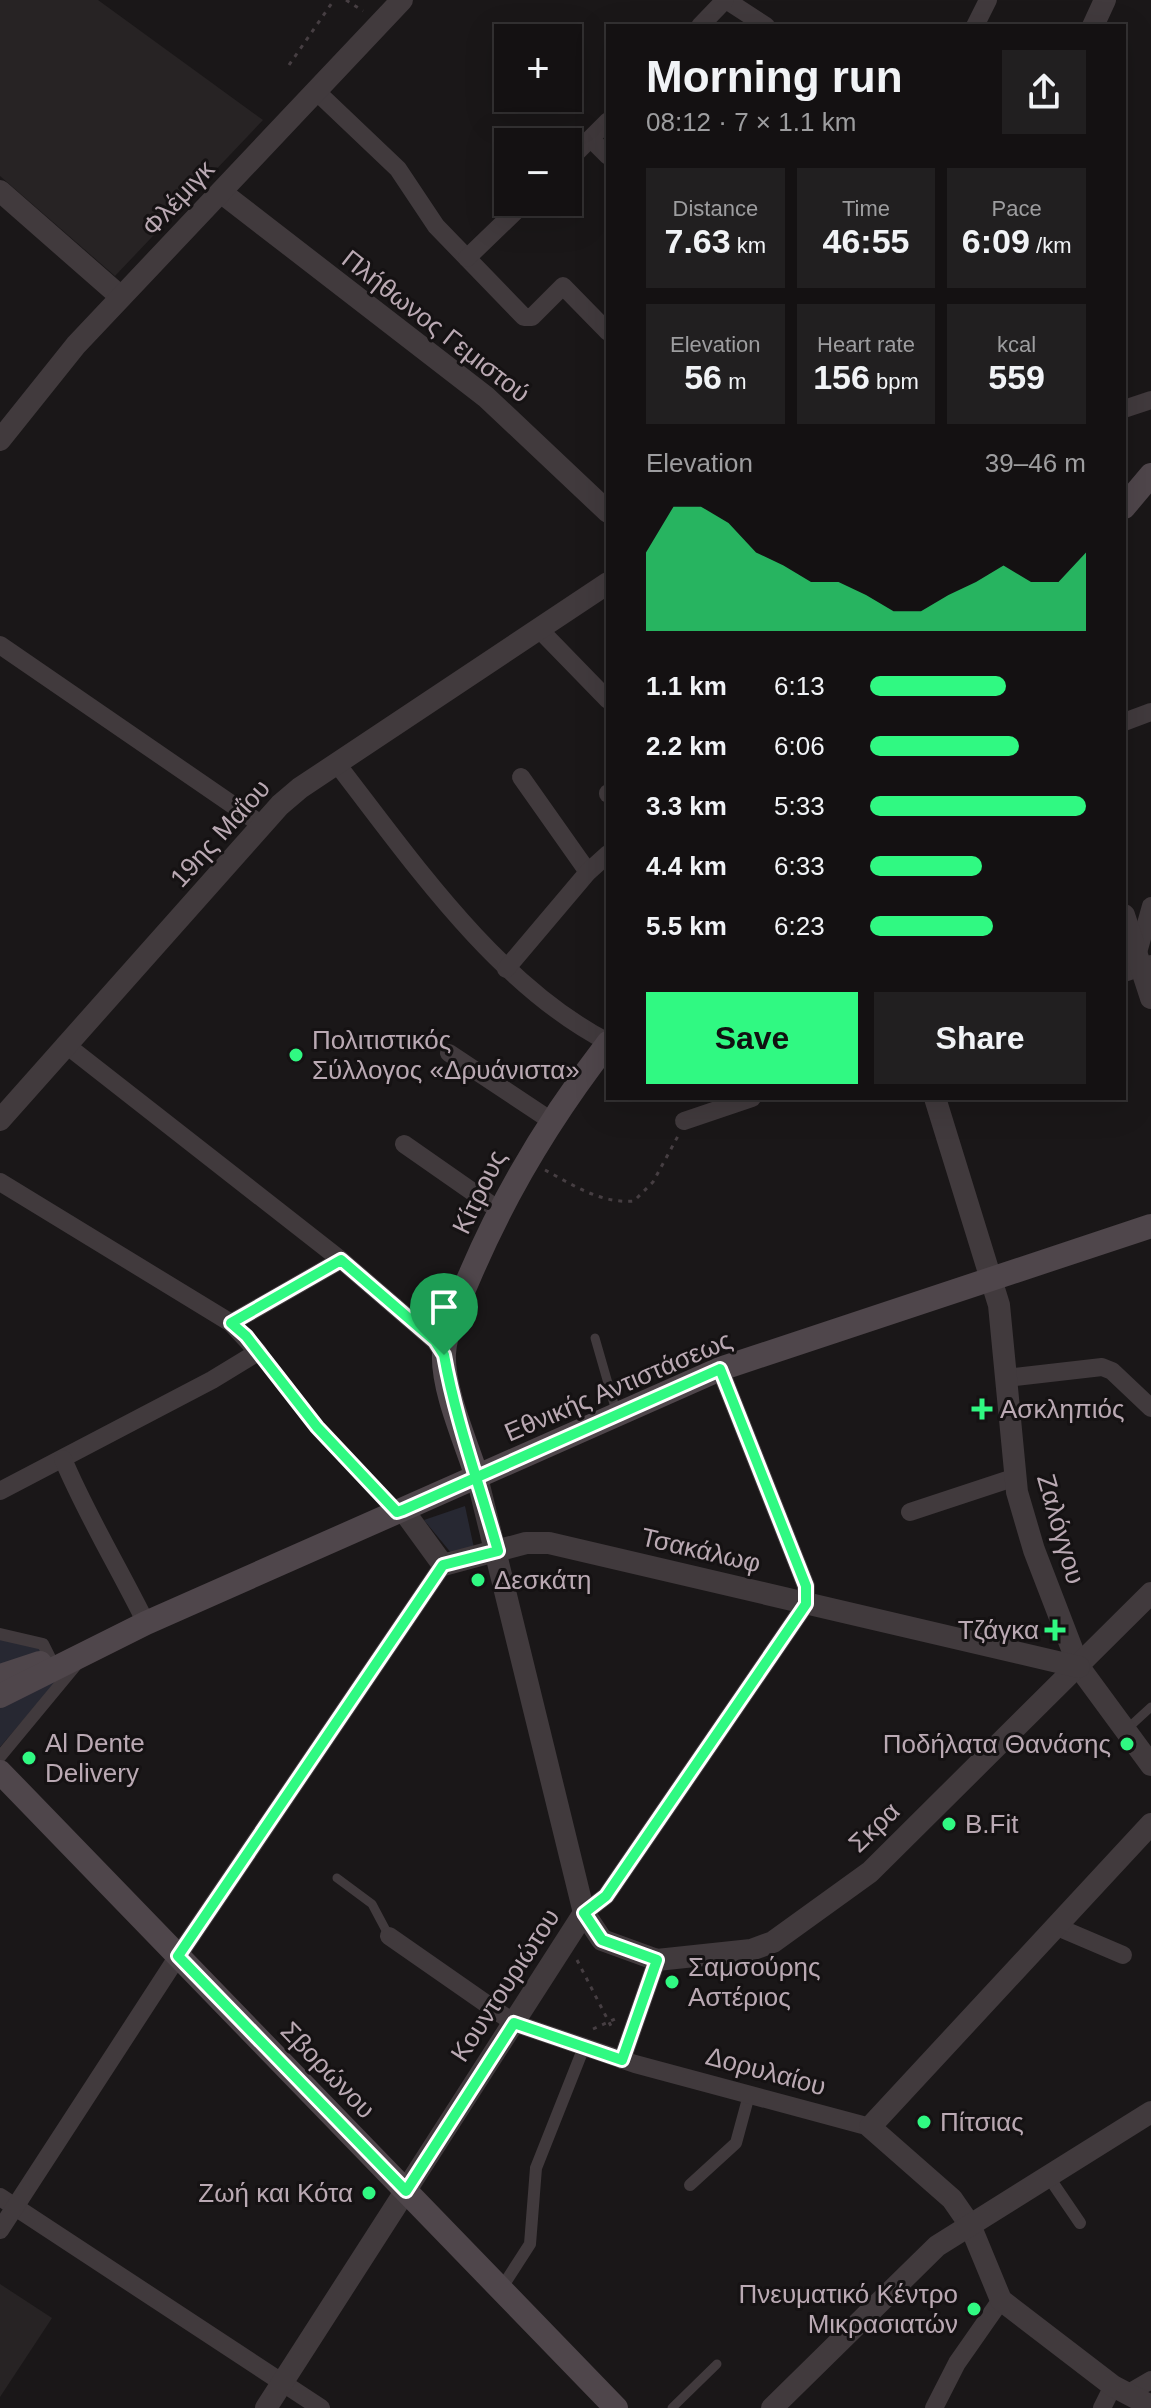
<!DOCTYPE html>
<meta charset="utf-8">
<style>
body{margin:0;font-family:Helvetica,sans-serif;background:#211f20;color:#f1f3f6;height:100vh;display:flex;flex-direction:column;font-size:30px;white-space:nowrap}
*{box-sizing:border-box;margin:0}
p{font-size:26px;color:#9d9d9f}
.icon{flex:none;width:44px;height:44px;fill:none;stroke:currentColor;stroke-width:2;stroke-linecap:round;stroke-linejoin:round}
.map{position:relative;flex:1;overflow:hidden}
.panel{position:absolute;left:606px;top:24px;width:520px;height:1076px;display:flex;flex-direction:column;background:#141112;border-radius:0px;box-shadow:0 8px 32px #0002,0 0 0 2px #333132}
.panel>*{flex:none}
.tools{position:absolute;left:494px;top:24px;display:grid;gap:16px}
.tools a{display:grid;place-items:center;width:88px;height:88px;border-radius:0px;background:#141112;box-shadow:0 8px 32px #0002,0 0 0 2px #333132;font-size:40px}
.pin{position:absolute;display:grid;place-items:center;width:68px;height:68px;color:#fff;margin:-82px -34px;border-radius:50% 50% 50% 0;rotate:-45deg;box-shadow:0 0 8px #0007}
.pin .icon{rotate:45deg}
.round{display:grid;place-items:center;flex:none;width:84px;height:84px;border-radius:0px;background:#211f20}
.overview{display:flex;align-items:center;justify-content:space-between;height:136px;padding:0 40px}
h1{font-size:44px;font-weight:700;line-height:60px}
.figures{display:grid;grid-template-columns:repeat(3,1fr);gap:12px;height:136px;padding:8px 40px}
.figures div{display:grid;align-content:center;border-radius:0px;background:#211f20;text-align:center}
.figures b{font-size:34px;font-weight:700}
.figures small{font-size:22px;font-weight:400}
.figures p{font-size:22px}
.chart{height:224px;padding:16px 40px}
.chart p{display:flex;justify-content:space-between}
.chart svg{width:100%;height:144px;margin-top:8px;fill:#30f982;opacity:.7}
.action{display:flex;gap:16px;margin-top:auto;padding:16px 40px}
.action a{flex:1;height:92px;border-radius:0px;background:#30f982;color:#111;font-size:32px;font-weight:700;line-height:92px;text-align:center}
.action a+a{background:#211f20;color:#f1f3f6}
ul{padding:0 40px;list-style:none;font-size:26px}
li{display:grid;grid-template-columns:128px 96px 1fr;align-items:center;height:60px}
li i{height:20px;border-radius:10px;background:#30f982}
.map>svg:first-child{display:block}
</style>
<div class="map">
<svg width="1151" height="2408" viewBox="0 0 1151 2408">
<rect width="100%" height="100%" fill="#1a1718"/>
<g fill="#272324">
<polygon points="0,0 98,0 263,120 115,276 0,176"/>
<polygon points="0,2284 52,2318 0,2397"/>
</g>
<g fill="#272832">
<polygon points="465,1506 474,1548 452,1554 424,1520"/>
<polygon points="0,1638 39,1646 42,1654 0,1665"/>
<polygon points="69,1667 0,1747 0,1707"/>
</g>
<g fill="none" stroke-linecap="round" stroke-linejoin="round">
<g stroke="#463e42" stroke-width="3" stroke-dasharray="4 6" stroke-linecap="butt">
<polyline points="346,0 363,11"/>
<polyline points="289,65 334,0"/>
<path d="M545,1170C573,1185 601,1204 634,1201L653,1182L678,1136"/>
<polyline points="577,1960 612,2028"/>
<polyline points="593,2029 615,2019"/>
</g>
<g stroke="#413a3d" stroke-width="9">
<polyline points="595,1338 616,1411"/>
<polyline points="1127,1729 1151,1707"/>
<polyline points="337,1878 372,1904 389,1936"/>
<polyline points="672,2408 717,2364"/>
</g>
<g stroke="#413a3d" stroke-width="12">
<polyline points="258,1352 317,1427 397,1512"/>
<polyline points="0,1634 43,1644 51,1660"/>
<polyline points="0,1757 77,1664"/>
<polyline points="1048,2176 1080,2223"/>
<polyline points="690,2185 736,2143 749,2095"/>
<polyline points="501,2289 530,2244 536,2168 584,2047"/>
</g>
<g stroke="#413a3d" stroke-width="18">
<polyline points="726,0 766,26"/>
<polyline points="700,26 725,0"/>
<polyline points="975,26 988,0"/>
<polyline points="316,91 398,169 436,226 524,317 532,317 563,286 608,332"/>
<polyline points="591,139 608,156"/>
<polyline points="568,161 608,121"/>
<polyline points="467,258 525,202"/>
<polyline points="1124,409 1151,400"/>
<polyline points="538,628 608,700"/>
<polyline points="0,645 262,825"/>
<polyline points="1124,722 1151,712"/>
<path d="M337,764C412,861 497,985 608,1042"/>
<polyline points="521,777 588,872"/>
<polyline points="608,793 608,794"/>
<polyline points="1137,956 1151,906"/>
<polyline points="506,969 588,872 608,854"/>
<polyline points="1124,973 1151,964"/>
<polyline points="65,1044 341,1260 435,1341 444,1355"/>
<polyline points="449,1053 550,1120"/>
<polyline points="684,1121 752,1098"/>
<polyline points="404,1144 500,1211"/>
<polyline points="0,1182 231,1323 258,1352 212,1380 0,1491"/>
<polyline points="231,1323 341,1260"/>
<polyline points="1006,1378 1102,1367 1112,1371 1151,1408"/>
<path d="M63,1459C87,1516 119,1568 146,1623"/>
<polyline points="910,1512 1016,1477"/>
<polyline points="584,1913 606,1896 806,1604 806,1586 720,1369"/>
<polyline points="1055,1926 1123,1955"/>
<polyline points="389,1936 514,2023 635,2064 870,2127"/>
<polyline points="622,2060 657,1960"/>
<polyline points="0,2197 321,2408"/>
<polyline points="0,2230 178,1956 443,1565"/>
<polyline points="1127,2394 1151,2380"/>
<polyline points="934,2408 957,2363 1001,2300"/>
<polyline points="1102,2408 1113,2386"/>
</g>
<g stroke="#413a3d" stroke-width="22">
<polyline points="1093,26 1105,0"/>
<polyline points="0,191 121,297"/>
<polyline points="222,193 486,397 608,512"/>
<polyline points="0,440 76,345 402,0"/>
<polyline points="1124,915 1151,998"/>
<polyline points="935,1098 999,1305 1017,1492 1034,1550 1079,1667 1151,1765"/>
<polyline points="0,1120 280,805 300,788 608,583"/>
<polyline points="477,1477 584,1913 602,1940 657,1960 751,1950 773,1942 870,1872 1151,1593"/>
<polyline points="403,1510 443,1565 526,1543 549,1543 1079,1667"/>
<polyline points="1151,1824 870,2127 952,2199 970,2225 1001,2300 1113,2386 1151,2406"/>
<polyline points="266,2408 584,1913"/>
<polyline points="772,2408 937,2246 1151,2112"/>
</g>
<g stroke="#4f464b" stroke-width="24">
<polyline points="1124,507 1151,475"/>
<path d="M477,1477C466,1442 442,1389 444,1353C446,1326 461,1297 471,1273C507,1189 552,1115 608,1043"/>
<polyline points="0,1676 40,1663"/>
<polyline points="0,1696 146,1623 720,1369 1151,1226"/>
<polyline points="0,1772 616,2408"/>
</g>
</g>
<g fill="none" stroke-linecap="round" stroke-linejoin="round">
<defs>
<path id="route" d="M444,1355C456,1422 480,1486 498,1551L443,1565L178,1956L406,2191L514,2023L622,2060L657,1960L602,1940L584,1913L606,1896L806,1604V1586L720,1369L403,1510L397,1512L317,1427L246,1336L231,1323L341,1260L435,1341L444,1355"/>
</defs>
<use href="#route" stroke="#fff" stroke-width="16"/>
<use href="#route" stroke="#30f982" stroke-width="10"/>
</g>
<g fill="#30f982" stroke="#151213" stroke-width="3">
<circle cx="296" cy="1055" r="8"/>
<path d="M978 1397h8v8h8v8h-8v8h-8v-8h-8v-8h8z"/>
<circle cx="478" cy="1580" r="8"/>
<path d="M1051 1618h8v8h8v8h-8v8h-8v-8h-8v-8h8z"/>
<circle cx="1127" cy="1744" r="8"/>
<circle cx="29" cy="1758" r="8"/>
<circle cx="949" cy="1824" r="8"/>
<circle cx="672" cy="1982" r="8"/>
<circle cx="924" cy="2122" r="8"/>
<circle cx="369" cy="2193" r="8"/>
<circle cx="974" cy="2309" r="8"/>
</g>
<g text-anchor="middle" stroke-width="6" stroke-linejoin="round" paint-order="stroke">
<g font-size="26" fill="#baa9b3" stroke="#151213">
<text transform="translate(178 198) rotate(-47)" y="9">Φλέμιγκ</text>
<text transform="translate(436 326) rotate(38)" y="9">Πλήθωνος Γεμιστού</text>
<text transform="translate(220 833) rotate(-48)" y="9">19ης Μαΐου</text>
<text transform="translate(479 1192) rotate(-64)" y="9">Κίτρους</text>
<text transform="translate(618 1386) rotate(-23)" y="9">Εθνικής Αντιστάσεως</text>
<text transform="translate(1061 1529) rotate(74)" y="9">Ζαλόγγου</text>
<text transform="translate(701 1550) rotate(13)" y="9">Τσακάλωφ</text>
<text transform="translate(874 1827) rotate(-44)" y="9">Σκρα</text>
<text transform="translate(505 1985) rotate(-57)" y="9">Κουντουριώτου</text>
<text transform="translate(328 2070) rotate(46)" y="9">Σβορώνου</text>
<text transform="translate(766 2071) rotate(15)" y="9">Δορυλαίου</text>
</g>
<g font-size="26" fill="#baa9b3" stroke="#151213" text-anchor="start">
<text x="312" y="1049">Πολιτιστικός<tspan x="312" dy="30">Σύλλογος «Δρυάνιστα»</tspan></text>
<text x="1000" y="1418">Ασκληπιός</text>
<text x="494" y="1589">Δεσκάτη</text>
<text x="1039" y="1639" text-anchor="end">Τζάγκα</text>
<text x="45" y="1752">Al Dente<tspan x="45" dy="30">Delivery</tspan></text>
<text x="1111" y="1753" text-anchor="end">Ποδήλατα Θανάσης</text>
<text x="965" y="1833">B.Fit</text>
<text x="688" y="1976">Σαμσούρης<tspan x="688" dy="30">Αστέριος</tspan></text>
<text x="940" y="2131">Πίτσιας</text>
<text x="353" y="2202" text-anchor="end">Ζωή και Κότα</text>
<text x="958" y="2303" text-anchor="end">Πνευματικό Κέντρο<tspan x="958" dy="30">Μικρασιατών</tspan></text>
</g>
</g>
</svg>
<div class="tools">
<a>+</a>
<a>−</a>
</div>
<div class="pin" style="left:444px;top:1355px;background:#1e9e55"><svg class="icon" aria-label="arrive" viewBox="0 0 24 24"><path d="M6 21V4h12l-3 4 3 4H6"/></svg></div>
<section class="panel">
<div class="overview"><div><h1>Morning run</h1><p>08:12 · 7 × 1.1 km</p></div><a class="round"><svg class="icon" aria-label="share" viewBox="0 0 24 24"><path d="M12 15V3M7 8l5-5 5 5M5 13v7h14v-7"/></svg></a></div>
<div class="figures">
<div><p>Distance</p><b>7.63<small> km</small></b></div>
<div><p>Time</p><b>46:55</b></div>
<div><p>Pace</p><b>6:09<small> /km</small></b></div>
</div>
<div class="figures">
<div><p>Elevation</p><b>56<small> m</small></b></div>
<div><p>Heart rate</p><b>156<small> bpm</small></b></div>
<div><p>kcal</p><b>559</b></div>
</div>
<div class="chart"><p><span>Elevation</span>39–46 m</p>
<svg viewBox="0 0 160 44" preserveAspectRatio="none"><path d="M0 44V20L10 6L20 6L30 11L40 20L50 24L60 29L70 29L80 33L90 38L100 38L110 33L120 29L130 24L140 29L150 29L160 20V44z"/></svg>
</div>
<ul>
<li><b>1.1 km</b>6:13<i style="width:63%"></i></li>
<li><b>2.2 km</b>6:06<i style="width:69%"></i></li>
<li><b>3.3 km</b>5:33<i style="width:100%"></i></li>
<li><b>4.4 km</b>6:33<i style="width:52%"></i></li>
<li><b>5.5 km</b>6:23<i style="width:57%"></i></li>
</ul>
<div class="action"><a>Save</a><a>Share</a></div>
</section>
</div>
